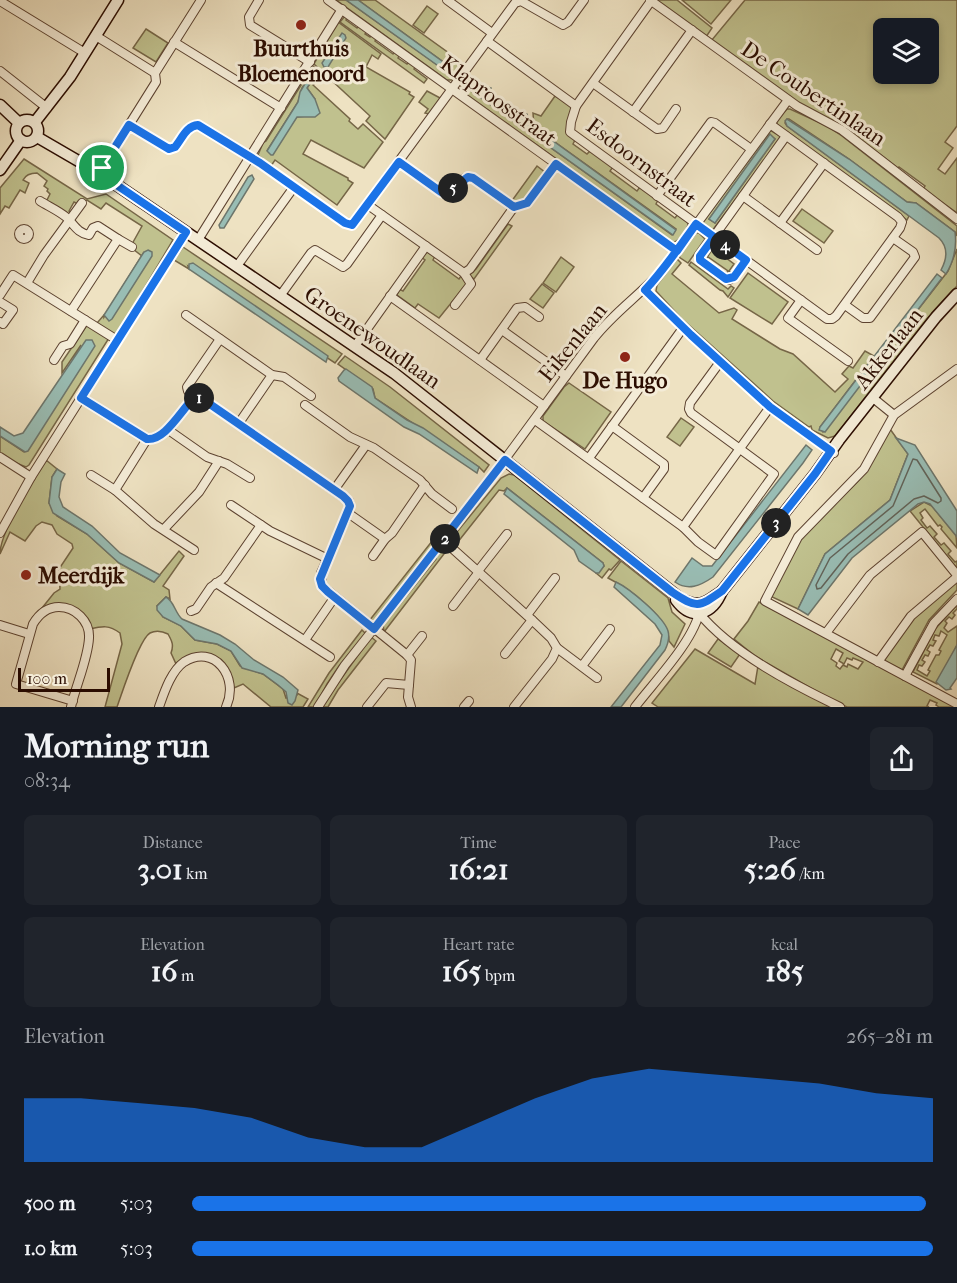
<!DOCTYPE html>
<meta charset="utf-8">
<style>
body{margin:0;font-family:"IM FELL French Canon",serif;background:#20242c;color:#f1f3f6;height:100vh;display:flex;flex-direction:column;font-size:22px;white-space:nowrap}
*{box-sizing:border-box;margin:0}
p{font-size:20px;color:#9ea1a6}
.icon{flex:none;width:33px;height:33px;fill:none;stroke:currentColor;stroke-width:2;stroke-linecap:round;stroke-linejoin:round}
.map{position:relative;height:707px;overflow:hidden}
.drawer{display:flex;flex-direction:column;background:#171b24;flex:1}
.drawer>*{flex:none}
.controls{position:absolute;left:873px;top:18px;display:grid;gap:12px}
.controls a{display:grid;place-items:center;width:66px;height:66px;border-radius:9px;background:#171b24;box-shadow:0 3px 9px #0003;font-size:30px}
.scale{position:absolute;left:18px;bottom:15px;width:92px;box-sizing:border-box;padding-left:6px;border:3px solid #2b0c00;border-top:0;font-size:16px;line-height:21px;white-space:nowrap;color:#2b0c00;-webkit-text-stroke:4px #f4ecd7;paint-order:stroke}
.pin{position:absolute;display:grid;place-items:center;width:51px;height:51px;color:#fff;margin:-26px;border:3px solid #fff;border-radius:50%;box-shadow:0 2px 6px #0007}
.km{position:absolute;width:30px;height:30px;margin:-15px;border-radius:50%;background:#222;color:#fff;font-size:16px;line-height:30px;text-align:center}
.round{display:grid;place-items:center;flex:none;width:63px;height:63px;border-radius:9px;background:#20242c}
.head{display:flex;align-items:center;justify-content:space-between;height:102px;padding:0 24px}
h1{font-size:33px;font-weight:700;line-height:45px}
.stats{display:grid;grid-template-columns:repeat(3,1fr);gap:9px;height:102px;padding:6px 24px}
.stats div{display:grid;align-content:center;border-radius:9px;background:#20242c;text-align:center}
.stats b{font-size:30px;font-weight:700}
.stats small{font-size:16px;font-weight:400}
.stats p{font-size:16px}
.chart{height:168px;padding:12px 24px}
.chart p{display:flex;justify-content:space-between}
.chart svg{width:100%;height:108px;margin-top:6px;fill:#1a73e8;opacity:.7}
ul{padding:0 24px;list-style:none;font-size:20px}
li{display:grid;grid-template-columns:96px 72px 1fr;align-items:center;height:45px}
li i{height:15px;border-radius:8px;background:#1a73e8}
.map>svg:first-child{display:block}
</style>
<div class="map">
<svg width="957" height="707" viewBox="0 0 957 707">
<rect width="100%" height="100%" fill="#eee2c2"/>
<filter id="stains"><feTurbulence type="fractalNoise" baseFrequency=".00333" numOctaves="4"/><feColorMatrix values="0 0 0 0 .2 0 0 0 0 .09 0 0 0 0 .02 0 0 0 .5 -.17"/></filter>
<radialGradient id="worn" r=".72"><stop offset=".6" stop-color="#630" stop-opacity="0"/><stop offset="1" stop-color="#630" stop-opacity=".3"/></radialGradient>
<g fill="#c0c18e" stroke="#766647" stroke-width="1.5" fill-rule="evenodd">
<polygon points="336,0 346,0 446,71 446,64 358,0 375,0 453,56 455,61 462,66 452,80 447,80"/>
<polygon points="654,0 677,0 712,28 706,37"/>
<polygon points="682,0 731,0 711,24"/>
<path d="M745,0H957V126L945,142L953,148L938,169L945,174L957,158V213L923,189L925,186L899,167L898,168L846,129L795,102L711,41ZM884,28H928V74H884Z"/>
<polygon points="427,6 438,14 424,33 413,25"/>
<polygon points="345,16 347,18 346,20 357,28 360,24 367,30 365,34 370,37 373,34 377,37 375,41 393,54 395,50 400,54 398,58 407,64 410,61 416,65 414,69 427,79 424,83 340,22"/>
<polygon points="338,22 381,54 378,59 372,55 366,67 410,92 409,94 414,97 385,139 366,121 370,116 314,64"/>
<polygon points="146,29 168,43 156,62 133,48"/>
<path d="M313,66L322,74L313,85L350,119L349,121L358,129L363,124L383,142L364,168L311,140L303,154L348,178V180L353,183L337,205L275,160L271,166L258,155L263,143L266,141ZM314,69L317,73L307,88L315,99L306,116L297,117L267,151L298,102L302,88Z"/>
<path d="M467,77L472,82L468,88L672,235L676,229L534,127L533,113L541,116L555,96L570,104C577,121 556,122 575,140L573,144L587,154L590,151L613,167L610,171L637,191L640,187L658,200L656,204L675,218L678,214L688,221C689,229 680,241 672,243L613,200L612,201L601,192L592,187L593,185L517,131L515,132L508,124L496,118V116L461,91V86Z"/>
<polygon points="427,91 442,99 429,114 425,113 428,109 419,102"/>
<polygon points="787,109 790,109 827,126 842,136 957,226 957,236 955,232 916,203 907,202 849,159 789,119 787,119 785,123 787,126 909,216 907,220 778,127 776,121"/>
<path d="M770,130L780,136V139L712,231L702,222ZM770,135L775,139L715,223L709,219Z"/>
<path d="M24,159L87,199L106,194L173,240L117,334L115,335L97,323L104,315V317L144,252L142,256L133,249L132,244L142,226L106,203L101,209L87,200L78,204L74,202L69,211L72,214L69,215L46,202L50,194L47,191L48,189L44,186L47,181L37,173C32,173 26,174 23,180L29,183L25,193L20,190L9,208L5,206L0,214V188Z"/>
<path d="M537,166L546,173C537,186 529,206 511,202Z"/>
<polygon points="802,209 833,231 824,243 793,221"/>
<polygon points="508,224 512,226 474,279 469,275 476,269"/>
<polygon points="696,233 699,233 705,239 688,263 679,257"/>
<polygon points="183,247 342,354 335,363 188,266 189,269 174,260"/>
<polygon points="713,248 734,264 729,271 733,274 729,276 725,275 728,271 708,257 705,260 703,259 704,253 708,256"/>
<polygon points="957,249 957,286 927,319 835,436 828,438 812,430 811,426 809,427 773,401 681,318 656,291 657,285 677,259 681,263 672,274 719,313 734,308 737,310 732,319 780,349 793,354 835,392 848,379 842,374 849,366 853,368 865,351 874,356 820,427 823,432 948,271"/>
<polygon points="427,252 435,256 433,260 459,279 461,276 469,281 439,318 418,304 415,308 397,295 399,289 403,291 425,260 421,257"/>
<polygon points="561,257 574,267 556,292 543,283"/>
<polygon points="691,262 728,289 731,286 734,288 728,297 723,291 720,290 689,265"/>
<polygon points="748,273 788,302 772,324 730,298"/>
<polygon points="542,284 554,293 543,308 530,299"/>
<polygon points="87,325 109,338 29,465 26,467 16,463 0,454 0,436 24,452 81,345 62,373 62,362"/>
<polygon points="345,356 390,387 489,465 484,472 479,467 375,398 373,389 338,364"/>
<polygon points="569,383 611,412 585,449 543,421 543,416 564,387"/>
<polygon points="681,418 694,427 680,446 667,437"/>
<polygon points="890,429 908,454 890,500 825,554 798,609 770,596 800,539 859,480"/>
<path d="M46,460L57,469L52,477L49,503L57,516L87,534L119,563L154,582L179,551L184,556L163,586L169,590L170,599L166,597L157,606L163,617L180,625L195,640L217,644L231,651L240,666L263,674L283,689L286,698L297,695V693L308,699L303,707H271L243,684L234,688L230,674L210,657L177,666L171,653C174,645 172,641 168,634C162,631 156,630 150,633C139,639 122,693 117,707H105L122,644L120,633C109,625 103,626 90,629L85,618L51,605L42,608L54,593L60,589L59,569L73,548L72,544L57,534L52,525L42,522L36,526L25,541L10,532L0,554C0,531 33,482 46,460Z"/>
<polygon points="509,474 514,475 620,560 611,570 609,569 602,578 596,573 604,566 603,563 507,488 504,491 499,490 457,543 452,538 501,478"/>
<polygon points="924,502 932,506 956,535 957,548 941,529 942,527 940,525 938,526 925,509 920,513 923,518 921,520 927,528 930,526 937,534 934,537 941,545 944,543 951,551 948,554 955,562 957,561 957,569 910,511"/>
<polygon points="440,531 445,535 431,553 428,553 382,611 382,614 376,621 371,622 369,621"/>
<polygon points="443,550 447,550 384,632 383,623 389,618 436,559 436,556"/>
<path d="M621,561L668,598L672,612L685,624L674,647L669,641C669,617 628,588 608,578Z"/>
<polygon points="957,579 957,590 929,620 902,670 882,660 913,618"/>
<path d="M759,602L955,707H939L936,705L937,703L930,700L927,706L929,707H847L837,703L755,656L734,639L748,621ZM836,649L843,653L839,661L844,664L847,658L852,660L853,658L863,662L858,669L848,664L847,667L843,665L840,669L836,666L837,663L831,659Z"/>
<path d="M957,605V609L953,613L955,615L952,619L949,617L945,621L947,623L944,628L948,632L957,626V645L937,684L913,672L936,628ZM941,631L947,635L939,650L941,651L939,655H936L928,670L930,671L927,676L917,670L919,665L922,666L925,662L922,660L925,655L928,656L930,652L927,650L930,645L933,646L936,641L933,640L935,635L939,636Z"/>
<polygon points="362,630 366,634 339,666 327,684 315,707 308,707 329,673"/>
<polygon points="371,637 376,641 338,690 328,707 321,707"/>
<polygon points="718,639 740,654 731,667 708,653"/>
<polygon points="695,649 755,684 758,666 835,707 658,707 652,703"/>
</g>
<g fill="#99bdb4" stroke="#6d766c" stroke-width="1.5">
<polygon points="346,0 358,0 446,64 447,70 444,70"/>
<polygon points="342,33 345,35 346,38 328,67 324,67 322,63"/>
<polygon points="314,69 317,72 307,88 315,99 320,113 315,117 297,117 273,155 271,155 267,151 298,102 300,92"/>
<polygon points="472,82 491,88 489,95 502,98 501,103 516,108 516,111 527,114 529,120 534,127 676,230 673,235 467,88"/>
<path d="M787,119L849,159L907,202L916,203L955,232C957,247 954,261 946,274L941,270C947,259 948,247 939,238L787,126L785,121Z"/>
<polygon points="770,134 775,139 715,223 709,219"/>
<polygon points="252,175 254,179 224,228 220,228 219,225 248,177"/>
<polygon points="148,250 152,252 152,256 112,319 109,321 104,315 144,252"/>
<polygon points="193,263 328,356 326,362 189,269 189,264"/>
<polygon points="937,274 942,278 825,432 819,430 820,427"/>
<polygon points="86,340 92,340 95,346 28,451 25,452 0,436 0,427 14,436 23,433"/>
<polygon points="346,369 372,387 375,398 407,420 423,428 479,467 477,473 419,434 404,427 339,381 338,378 344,370"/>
<polygon points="896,438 915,445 957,511 957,537 930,504 924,502 918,504 852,558 808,615 798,609 825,554 890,500 908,454"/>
<path d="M806,445L812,450L803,463L713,577C700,586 688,591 675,582L692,558L703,566H712Z"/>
<polygon points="57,469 65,474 61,482 59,497 63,507 92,526 120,553 160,575 154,582 119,563 87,534 53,513 49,503 52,477"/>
<polygon points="507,488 603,563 604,566 599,573 596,573 579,561 574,550 504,494"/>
<path d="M616,582C629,588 664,617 668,631C670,638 668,644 665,650L621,707H611L660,645L662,635L655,624L614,587Z"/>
<path d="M166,597C174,601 175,613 182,619L220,635L235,644L254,660L283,677L298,690L295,701L292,705L288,703L286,692L278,685L263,674L242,668L231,651L217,644L195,640L181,626L163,617L157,610V606Z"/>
<polygon points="957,645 957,678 950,688 951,689 946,690 936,682"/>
</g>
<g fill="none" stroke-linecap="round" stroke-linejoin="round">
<polygon stroke="#62645a" stroke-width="1.5" points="913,459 917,460 941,498 941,501 938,503 924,496 914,499 848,554 821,588 817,589 816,585 830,558 893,506"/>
<defs>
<g id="street">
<polyline points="259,0 249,17 250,25 310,62"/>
<polyline points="328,0 677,251"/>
<polyline points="447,0 492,33"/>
<polyline points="650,0 797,106 842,130 957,219"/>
<polyline points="0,1 85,53"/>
<polyline points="651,1 576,106 571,122 570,132 827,319 832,319 836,316 900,228 902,222 898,217 770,124"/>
<polyline points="96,36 155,73"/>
<polyline points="487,41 576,106"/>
<polyline points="174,42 281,108"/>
<polyline points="0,71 47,108"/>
<polyline points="593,83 657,129 663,128 676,109"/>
<polyline points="633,112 692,30"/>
<path d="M129,125L169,149L175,147C182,139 186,126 198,125L260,163L345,223L352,225L515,3L521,1L563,25L568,22L584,0"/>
<path d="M399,162L441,192L446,193C453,190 458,181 465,178C473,174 505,201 514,207"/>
<polyline points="99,173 156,82 155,73 201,0"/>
<polyline points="657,196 711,122 715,123 751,149"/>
<polyline points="743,196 817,250"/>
<path d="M40,201C48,206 59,211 66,217C74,224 77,233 89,235L93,228L98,226L118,239L71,311"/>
<polyline points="368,205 464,273"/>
<polyline points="780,223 824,163"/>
<circle cx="24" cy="234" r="5"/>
<polyline points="118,239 132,247"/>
<polyline points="198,240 342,9"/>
<polyline points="746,260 734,277 729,280 700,260 700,256 786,136"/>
<polyline points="237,266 294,187"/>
<polyline points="27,283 44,255 82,203"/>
<polyline points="645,290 691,335 770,407 834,453"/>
<polyline points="0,295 13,275 117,340"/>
<polyline points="280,296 311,253 315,250 343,267 347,264 382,215"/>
<polyline points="390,296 544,406"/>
<polyline points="801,300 788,318 848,361"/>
<polyline points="0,302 13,310 3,324 0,322"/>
<polyline points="455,305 471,284 464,273 470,269 514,207 527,203 556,164"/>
<polyline points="845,305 863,318 870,318 915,257 913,252 893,238"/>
<polyline points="186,315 272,375 284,377 311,396"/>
<polyline points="502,330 566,376"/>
<polyline points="355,346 426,246"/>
<polyline points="54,360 63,346 70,344 85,320"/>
<polyline points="480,360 517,308 525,307 539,317"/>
<polyline points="957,369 894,415 864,469 798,537 765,601 957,704"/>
<path d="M81,398L147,439C166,441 181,410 194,398H201L349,501L350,506L348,513L321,573L322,586L407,655L411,660L408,697L411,707"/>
<polyline points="194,398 188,391 187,387 220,339"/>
<polyline points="873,398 894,415"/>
<polyline points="305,405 350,437 374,448 420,480 432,494 452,509"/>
<polyline points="535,420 683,527 698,542 716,555 774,474 691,413 689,409 690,403 720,362"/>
<polyline points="239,423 272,375"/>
<polyline points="612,426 664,464 664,469 643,498"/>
<polyline points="167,429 207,457 227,464 250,478"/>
<polyline points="0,457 31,477"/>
<polyline points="589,458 683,328"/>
<polyline points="91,475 115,490 154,524 194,550"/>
<polyline points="115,490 147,439"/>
<polyline points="334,490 366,445"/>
<polyline points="231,505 270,531 328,559"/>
<polyline points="348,513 385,539"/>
<polyline points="683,527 770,407"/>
<polyline points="164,529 199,492 219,461"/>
<polyline points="0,533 31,477 186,232"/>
<polyline points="444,541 532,620 551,638 557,648 552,659 514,707"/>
<polyline points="373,556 385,539 392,533 425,485"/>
<polyline points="478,571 507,534"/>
<polyline points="216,583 330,657"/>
<polyline points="453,606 479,572"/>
<polyline points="191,611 196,609 211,587 224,578 261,525"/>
<path d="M699,613C732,653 794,685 840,707"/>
<polyline points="527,615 555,578"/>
<polyline points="0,625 29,634"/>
<polyline points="826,633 870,575 922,532 957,575"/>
<polyline points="305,640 334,598"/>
<polyline points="557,648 597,678"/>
<polyline points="505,654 532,620"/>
<polyline points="407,655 422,636"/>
<polyline points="878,662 911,616 957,577"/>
<polyline points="582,666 610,629"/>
<polyline points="905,676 934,623 957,599"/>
<path d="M71,707C76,685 88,659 89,638C90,621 75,607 59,607C47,607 39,614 33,624L16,684L73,701"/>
<path d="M159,707C164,693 171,671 184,662C214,643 240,677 226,707"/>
<path d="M318,707L345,665L464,515L594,338C615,311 643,293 665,267L788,100"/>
<polyline points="367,707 386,683 409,685"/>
<polyline points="464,707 469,701"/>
<path d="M635,707C654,682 695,640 700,609"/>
</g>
<g id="secondary">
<polyline points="0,105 19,123"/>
<circle cx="27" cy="131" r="11"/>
<polyline points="35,122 70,77 118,0"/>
<path d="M37,137L99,173L394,373L681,599C702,609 706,602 722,591"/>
<polyline points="0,170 21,140"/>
<path d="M676,600C693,623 713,613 722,591L815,474L839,440L936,317L957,294"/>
</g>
</defs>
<use href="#street" stroke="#5c4230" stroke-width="10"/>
<use href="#secondary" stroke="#2b0c00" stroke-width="13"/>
<use href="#street" stroke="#f4ecd7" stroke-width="8"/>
<use href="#secondary" stroke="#f4ecd7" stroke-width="10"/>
</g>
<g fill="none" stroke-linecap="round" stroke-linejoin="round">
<defs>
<path id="route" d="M102,168L99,173L186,232L81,398L147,439C165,441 181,410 194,398H201L343,496L348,501L350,506L320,579L322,586L328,592L374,629L505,460L672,592C697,609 699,607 722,591L815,474L831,451L770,407L691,335L645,290C664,270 680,246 696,224L746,260L734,277L726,279L700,260V256L714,237L696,224L677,251L556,164L527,203L514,207L473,178L468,177L446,194L441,192L399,162L352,225L345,223L260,163L198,125C186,126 182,139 175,147L169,149L129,125L102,168"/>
</defs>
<use href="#route" stroke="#fff" stroke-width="12"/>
<use href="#route" stroke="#1a73e8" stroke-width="8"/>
</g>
<g fill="#8f2418" stroke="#f4ecd7" stroke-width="2">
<circle cx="301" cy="25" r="6"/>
<circle cx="625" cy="357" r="6"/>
<circle cx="26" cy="575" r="6"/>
</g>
<g text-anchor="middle" stroke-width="6" stroke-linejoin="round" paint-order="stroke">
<g font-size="22" font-weight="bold" fill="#2b0c00" stroke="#f4ecd7">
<text x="301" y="56">Buurthuis<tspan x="301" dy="25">Bloemenoord</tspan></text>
<text x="625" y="388">De Hugo</text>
<text x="38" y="583" text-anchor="start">Meerdijk</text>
</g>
<g font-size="22" fill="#2b0c00" stroke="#f4ecd7">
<text transform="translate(814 93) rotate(34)" y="8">De Coubertinlaan</text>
<text transform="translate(499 100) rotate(36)" y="8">Klaproosstraat</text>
<text transform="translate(642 162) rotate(37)" y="8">Esdoornstraat</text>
<text transform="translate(373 337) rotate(35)" y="8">Groenewoudlaan</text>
<text transform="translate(572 342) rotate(-51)" y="8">Eikenlaan</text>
<text transform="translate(888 348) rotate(-52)" y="8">Akkerlaan</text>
</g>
</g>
<rect width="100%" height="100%" filter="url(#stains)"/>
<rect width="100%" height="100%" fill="url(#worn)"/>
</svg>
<div class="controls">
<a><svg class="icon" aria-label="layers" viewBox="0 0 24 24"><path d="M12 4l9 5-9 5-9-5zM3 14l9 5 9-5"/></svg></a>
</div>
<div class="scale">100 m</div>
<div class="pin" style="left:102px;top:168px;background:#1e9e55"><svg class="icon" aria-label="arrive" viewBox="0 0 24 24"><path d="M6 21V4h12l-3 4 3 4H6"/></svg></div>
<b class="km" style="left:199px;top:398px">1</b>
<b class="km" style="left:445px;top:539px">2</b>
<b class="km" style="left:776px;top:523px">3</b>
<b class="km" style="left:725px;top:245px">4</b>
<b class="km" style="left:453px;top:188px">5</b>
</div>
<section class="drawer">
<div class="head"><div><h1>Morning run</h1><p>08:34</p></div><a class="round"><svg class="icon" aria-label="share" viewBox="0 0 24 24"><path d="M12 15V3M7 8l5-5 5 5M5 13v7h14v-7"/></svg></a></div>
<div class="stats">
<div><p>Distance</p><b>3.01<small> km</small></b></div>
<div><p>Time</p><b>16:21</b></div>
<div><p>Pace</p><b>5:26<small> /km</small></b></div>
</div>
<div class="stats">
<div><p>Elevation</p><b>16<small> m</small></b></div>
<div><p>Heart rate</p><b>165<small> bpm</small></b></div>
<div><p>kcal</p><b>185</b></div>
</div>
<div class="chart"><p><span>Elevation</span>265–281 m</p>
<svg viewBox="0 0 160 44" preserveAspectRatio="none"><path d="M0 44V18L10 18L20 20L30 22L40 26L50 34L60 38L70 38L80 28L90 18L100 10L110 6L120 8L130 10L140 12L150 16L160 18V44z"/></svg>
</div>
<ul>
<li><b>500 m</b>5:03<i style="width:99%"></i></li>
<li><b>1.0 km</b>5:03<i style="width:100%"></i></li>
</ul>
</section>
